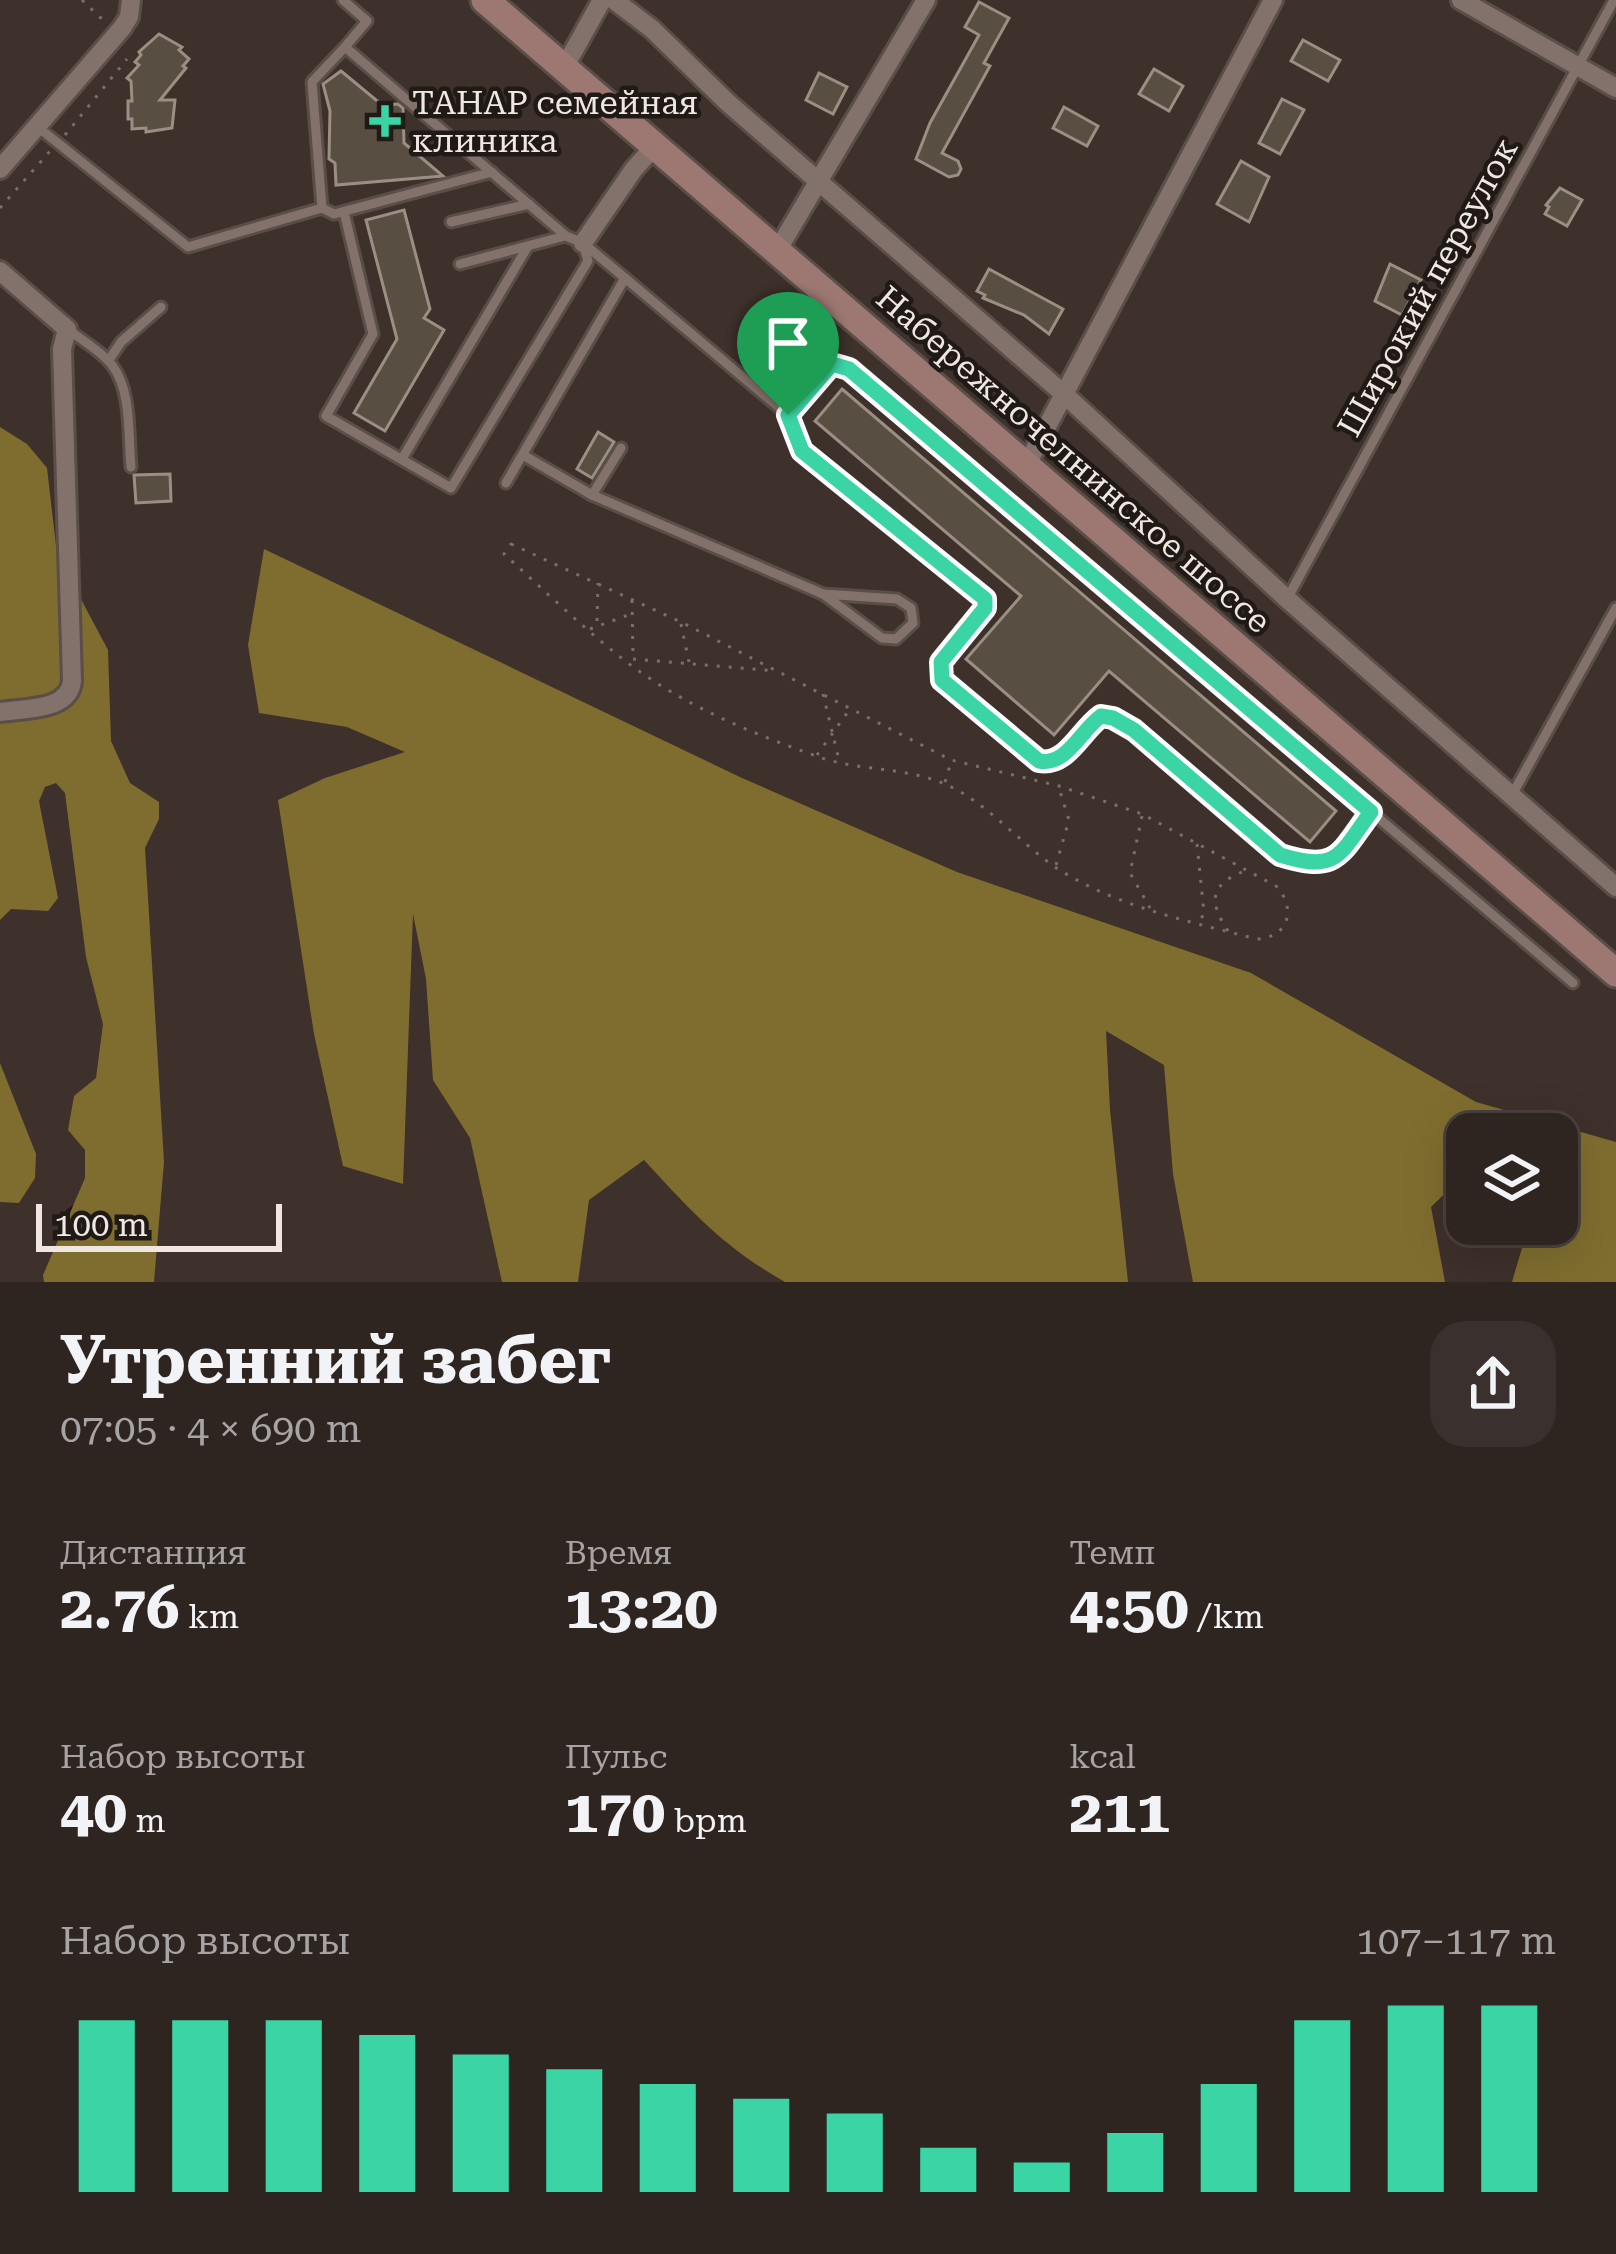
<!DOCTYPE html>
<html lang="ru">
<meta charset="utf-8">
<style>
body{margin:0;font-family:"Roboto Serif",serif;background:#3a302d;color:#f1f3f6;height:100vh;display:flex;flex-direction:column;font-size:45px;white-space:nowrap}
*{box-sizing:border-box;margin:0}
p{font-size:39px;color:#a7a4a5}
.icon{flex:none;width:66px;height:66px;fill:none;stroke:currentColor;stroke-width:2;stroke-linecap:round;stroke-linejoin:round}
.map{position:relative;height:1282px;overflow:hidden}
.panel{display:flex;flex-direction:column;background:#2e2420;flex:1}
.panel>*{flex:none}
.buttons{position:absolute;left:1446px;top:1113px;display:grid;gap:24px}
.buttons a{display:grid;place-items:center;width:132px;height:132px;border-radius:24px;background:#2e2420;box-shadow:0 12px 48px #0002,0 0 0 3px #49413e;font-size:60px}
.scale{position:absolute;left:36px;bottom:30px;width:246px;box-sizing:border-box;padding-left:12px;border:6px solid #f0e7e3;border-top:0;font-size:33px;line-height:42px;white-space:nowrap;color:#f0e7e3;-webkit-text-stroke:9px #201a17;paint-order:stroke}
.pin{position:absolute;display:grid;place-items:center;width:102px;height:102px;color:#fff;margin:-123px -51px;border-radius:50% 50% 50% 0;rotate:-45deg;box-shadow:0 0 12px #0007}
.pin .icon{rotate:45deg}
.round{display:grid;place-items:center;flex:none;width:126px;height:126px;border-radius:36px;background:#3a302d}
.summary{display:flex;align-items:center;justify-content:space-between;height:204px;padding:0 60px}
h1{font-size:66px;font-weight:700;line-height:90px}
.metrics{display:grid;grid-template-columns:repeat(3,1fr);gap:18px;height:204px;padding:12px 60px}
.metrics div{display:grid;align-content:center}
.metrics b{font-size:60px;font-weight:700}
.metrics small{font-size:33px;font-weight:400}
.metrics p{font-size:33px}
.chart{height:336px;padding:24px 60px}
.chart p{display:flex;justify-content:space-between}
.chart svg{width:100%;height:216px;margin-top:12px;stroke:#3ad4a5;stroke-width:6}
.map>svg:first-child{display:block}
</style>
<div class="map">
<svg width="1616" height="1282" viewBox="0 0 1616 1282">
<rect width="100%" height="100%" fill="#3e302a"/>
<g fill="#7f6d2f">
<polygon points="0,427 27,444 47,468 57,554 108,650 111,741 130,783 159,802 159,819 145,848 164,1162 154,1282 44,1282 43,1275 85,1178 85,1150 68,1130 74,1096 96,1078 103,1024 86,957 65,793 56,783 45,787 39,801 58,898 48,911 11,909 0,920"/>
<path d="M264,549L742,778L957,872L1251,973L1476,1102L1616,1142V1282H1512L1529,1224H1557V1134H1467V1172L1431,1207L1445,1282H1193L1173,1174L1164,1065L1106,1031L1110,1110L1128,1282H785C722,1246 692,1212 644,1160L589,1200L578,1282H502L470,1138L433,1080L426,979L413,914L403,1184L343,1166L314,1034L278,800L325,778L405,752L347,727L259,713L248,645Z"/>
<polygon points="0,1063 36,1154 35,1178 19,1203 0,1202"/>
</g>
<g fill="#594e42" stroke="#9b8e82" stroke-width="3">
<polygon points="979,2 1009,18 984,63 990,66 942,153 958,161 961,169 958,175 949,177 916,159 930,123 979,35 965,27"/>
<polygon points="159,34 182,47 179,50 189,59 183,66 186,68 160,100 175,100 172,128 146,132 146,128 132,129 132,119 128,119 128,101 132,101 131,81 127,78 139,65 135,62 141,55 139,52"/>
<polygon points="1303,40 1340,60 1328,81 1291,61"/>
<polygon points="1154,69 1183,86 1169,111 1139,94"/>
<polygon points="341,71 382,105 398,104 403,108 404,143 443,176 336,185 335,163 329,159 330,111 323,84"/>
<polygon points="819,73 847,87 833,114 806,100"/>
<polygon points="1282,99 1304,110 1280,154 1259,143"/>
<polygon points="1064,107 1098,126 1087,146 1053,128"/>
<polygon points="1241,161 1269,177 1249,222 1217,204"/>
<polygon points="1560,188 1582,200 1567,226 1545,214 1549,207 1546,205"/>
<polygon points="404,210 430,309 424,318 444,330 385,431 354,413 397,339 366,220"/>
<polygon points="1390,264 1421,280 1402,315 1375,301"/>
<polygon points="989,269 1063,309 1049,334 1024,315 983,298 985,295 977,291"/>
<polygon points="842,389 1336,811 1310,842 1109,671 1054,735 966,659 1021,596 815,421"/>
<polygon points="598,432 614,442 592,478 577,469"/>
<polygon points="170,474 171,501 136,503 134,475"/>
</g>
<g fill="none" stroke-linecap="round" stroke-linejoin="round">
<defs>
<g id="service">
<polyline points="343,0 367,21 345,47 566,236 583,243 625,278 506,483"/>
<polyline points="345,47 312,82 322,208 334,214 492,172"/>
<polyline points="39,128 188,247 322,208"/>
<polyline points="344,212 373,334 326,416 451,488 588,261 583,243"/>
<polyline points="451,222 529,204"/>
<polyline points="460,264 565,236"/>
<path d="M625,278L788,415L802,451L984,599L985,608L941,662L942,680L1039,761C1067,766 1081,731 1101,716L1134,730L1280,855C1338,873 1338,855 1371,812"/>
<path d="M67,329C82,340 101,351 112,365C132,391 128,436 131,467"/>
<polyline points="109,360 121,342 161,307"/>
<polyline points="788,415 832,364 849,369 1573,983"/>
<polyline points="523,455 592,495 823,594"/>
<polyline points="402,459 528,246"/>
<polyline points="592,495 621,448"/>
<polygon points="823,594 897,599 911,608 913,623 896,639 882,638"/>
<polyline points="1287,599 1614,0"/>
<polyline points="1513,793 1616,608"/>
</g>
<g id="minor">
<polyline points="614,0 652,29 727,102 1065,395 1287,599 1616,887"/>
<polyline points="1461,0 1616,88"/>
<polyline points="564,68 602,0"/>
<polyline points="0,169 122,28 129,17 131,0"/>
<polyline points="583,243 634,169 654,147"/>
<polyline points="777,251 926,0"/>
<path d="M0,271L67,329L62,349L72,681C69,711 25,708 0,712"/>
<polyline points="1026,466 1273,0"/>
</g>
<polyline id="secondary" points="485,0 1616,973"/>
</defs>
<use href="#service" stroke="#5a4e48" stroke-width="15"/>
<use href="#minor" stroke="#5a4e48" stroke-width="24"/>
<use href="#secondary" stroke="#5a4e48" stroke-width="33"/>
<g stroke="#7b6f69" stroke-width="3" stroke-dasharray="3 9" stroke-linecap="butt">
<polyline points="82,0 104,21"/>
<polyline points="65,135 127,59"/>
<polyline points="0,208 50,151"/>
<path d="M511,544L681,622L951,760L1059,786L1142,814L1276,886C1297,908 1289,938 1256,939C1188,921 1118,907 1058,869C1022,845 987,803 949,786C908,766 859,772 816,756C751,733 683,705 628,663C585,630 545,591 504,554Z"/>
<polyline points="632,600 633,657"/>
<polyline points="597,621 598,583"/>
<polyline points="681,624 689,662"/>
<polyline points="590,629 631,614"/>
<polyline points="633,659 775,671"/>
<polyline points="823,694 839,760"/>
<polyline points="817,755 850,709"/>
<polyline points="945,782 951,762"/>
<polyline points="1142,816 1130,873 1150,908"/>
<polyline points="1197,844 1204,913 1199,923"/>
<polyline points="1056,865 1069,820 1059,788"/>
<path d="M1228,931C1208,901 1210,884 1245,871"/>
</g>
<use href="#service" stroke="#83726b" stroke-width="9"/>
<use href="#minor" stroke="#83726b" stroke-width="18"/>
<use href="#secondary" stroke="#9d7873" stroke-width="27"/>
</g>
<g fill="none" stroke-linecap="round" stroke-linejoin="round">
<defs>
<path id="route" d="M832,364L849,369L1371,812C1339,855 1338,873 1280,855L1134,730L1113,718L1101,716C1080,731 1067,766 1039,761L942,680L941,662L985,608V599L802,451L788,415Z"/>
</defs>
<use href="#route" stroke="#fff" stroke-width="24"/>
<use href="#route" stroke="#3ad4a5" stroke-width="15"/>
</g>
<path fill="#3ad4a5" stroke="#201a17" stroke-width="4.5" d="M379 103h12v12h12v12h-12v12h-12v-12h-12v-12h12z"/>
<g text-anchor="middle" stroke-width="9" stroke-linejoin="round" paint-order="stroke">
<g font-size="33" fill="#f0e7e3" stroke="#201a17" text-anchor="start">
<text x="412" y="114">ТАНАР семейная<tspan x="412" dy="38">клиника</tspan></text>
</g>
<g font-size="33" fill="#f0e7e3" stroke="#201a17">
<text transform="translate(1427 287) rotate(-61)" y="12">Широкий переулок</text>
<text transform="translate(1074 459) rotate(41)" y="12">Набережночелнинское шоссе</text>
</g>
</g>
</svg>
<div class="buttons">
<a><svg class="icon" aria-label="layers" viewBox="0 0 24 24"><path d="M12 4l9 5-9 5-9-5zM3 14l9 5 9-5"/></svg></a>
</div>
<div class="scale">100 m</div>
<div class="pin" style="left:788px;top:415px;background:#1e9e55"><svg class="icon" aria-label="arrive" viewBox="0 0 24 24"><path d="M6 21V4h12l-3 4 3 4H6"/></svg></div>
</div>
<section class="panel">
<div class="summary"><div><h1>Утренний забег</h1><p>07:05 · 4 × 690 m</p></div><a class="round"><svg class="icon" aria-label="share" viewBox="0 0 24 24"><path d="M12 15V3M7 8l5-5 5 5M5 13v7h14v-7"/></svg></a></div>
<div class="metrics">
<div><p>Дистанция</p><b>2.76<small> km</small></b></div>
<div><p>Время</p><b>13:20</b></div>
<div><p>Темп</p><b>4:50<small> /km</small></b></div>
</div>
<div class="metrics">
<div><p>Набор высоты</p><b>40<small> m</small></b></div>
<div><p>Пульс</p><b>170<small> bpm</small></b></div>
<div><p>kcal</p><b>211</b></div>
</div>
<div class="chart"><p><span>Набор высоты</span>107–117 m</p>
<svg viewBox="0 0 160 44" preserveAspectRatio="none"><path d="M5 44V9M15 44V9M25 44V9M35 44V12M45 44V16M55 44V19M65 44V22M75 44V25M85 44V28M95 44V35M105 44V38M115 44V32M125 44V22M135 44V9M145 44V6M155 44V6"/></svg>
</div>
</section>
